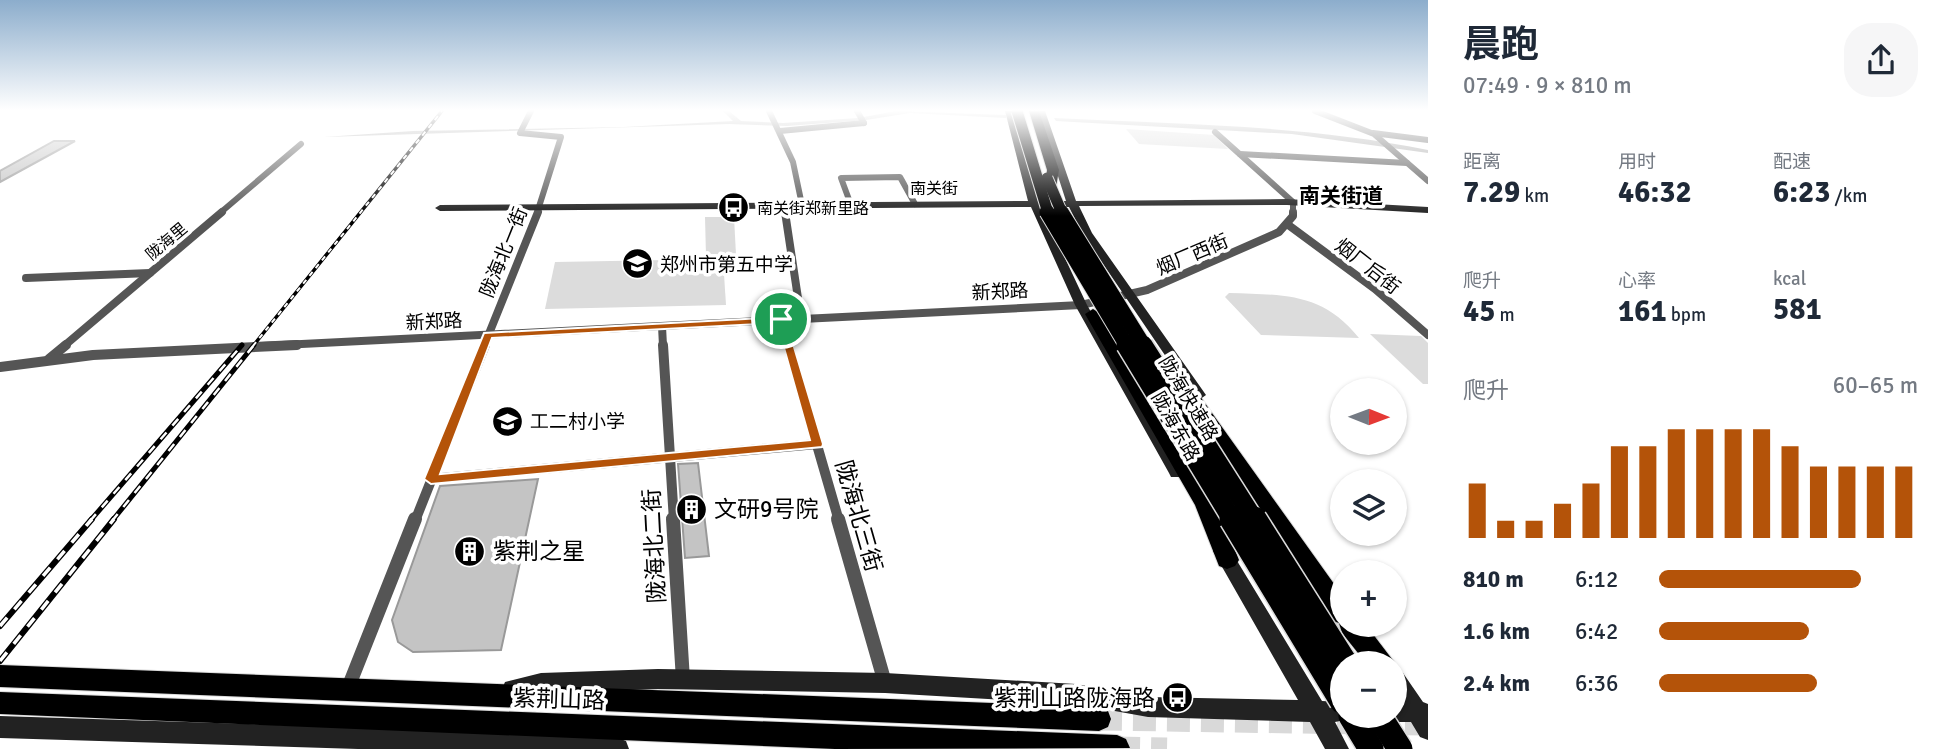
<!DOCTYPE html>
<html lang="zh">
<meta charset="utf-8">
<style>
body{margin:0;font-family:Signika,"Noto Sans SC",sans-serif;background:#f6f6f7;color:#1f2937;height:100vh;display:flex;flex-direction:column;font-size:26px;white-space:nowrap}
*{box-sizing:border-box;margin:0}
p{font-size:23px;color:#747a83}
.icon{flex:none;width:38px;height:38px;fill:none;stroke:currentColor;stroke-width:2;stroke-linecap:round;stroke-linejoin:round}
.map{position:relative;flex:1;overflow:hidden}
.side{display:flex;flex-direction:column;background:#fff;width:525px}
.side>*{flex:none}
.needle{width:46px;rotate:91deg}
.fabs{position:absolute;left:1330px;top:378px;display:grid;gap:14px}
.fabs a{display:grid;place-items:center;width:77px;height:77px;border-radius:50%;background:#fff;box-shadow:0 2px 5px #0004;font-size:35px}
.pin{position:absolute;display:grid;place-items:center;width:60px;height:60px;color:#fff;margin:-30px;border:4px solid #fff;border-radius:50%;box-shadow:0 2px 7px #0007}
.round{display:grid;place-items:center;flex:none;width:74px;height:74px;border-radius:28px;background:#f6f6f7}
.head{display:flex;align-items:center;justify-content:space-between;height:119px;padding:0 35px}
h1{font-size:38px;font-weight:700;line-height:52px}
.figures{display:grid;grid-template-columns:repeat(3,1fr);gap:10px;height:119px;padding:7px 35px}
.figures div{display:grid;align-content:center}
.figures b{font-size:30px;font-weight:700}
.figures small{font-size:19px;font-weight:400}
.figures p{font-size:19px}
.chart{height:196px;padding:14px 35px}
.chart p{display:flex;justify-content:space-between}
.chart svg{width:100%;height:126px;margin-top:7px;stroke:#b45309;stroke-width:6}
ul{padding:0 35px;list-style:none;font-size:23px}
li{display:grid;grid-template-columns:112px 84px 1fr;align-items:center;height:52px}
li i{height:18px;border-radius:9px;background:#b45309}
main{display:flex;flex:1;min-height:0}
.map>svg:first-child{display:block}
</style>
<main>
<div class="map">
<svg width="1428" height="749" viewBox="0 0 1428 749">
<rect width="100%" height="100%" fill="#fff"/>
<g fill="#dcdcdc">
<polygon points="1126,129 1214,135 1228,149 1139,144"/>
<polygon points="705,217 734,217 736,255 706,256"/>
<polygon points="723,259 726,305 545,309 555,262"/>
<path d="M1229,293C1283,295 1322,292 1359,338L1261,335L1225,297Z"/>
<polygon points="1370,334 1421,336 1428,343 1428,384 1423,384"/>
</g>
<g fill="#a3a3a3">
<polygon points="723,111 729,111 741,121 783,123 858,118 896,111 1006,115 1006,118 910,113 866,120 787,126 729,124 324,137 413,131 624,127 733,121"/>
<path d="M1054,118C1178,124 1306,125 1428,150V153L1292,134L1056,121Z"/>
</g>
<g fill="#c4c4c4" stroke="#999" stroke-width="2">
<polygon points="54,141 75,141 0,182 0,171"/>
<polygon points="698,463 709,556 685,558 678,464"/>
<polygon points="538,479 501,650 413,652 398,642 392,620 440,486"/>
</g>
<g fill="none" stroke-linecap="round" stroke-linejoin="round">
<g stroke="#d9d9d9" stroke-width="23" stroke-dasharray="23 11" stroke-linecap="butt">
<polyline points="1099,719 1428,724"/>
<polyline points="1117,748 1167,749"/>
</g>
<defs>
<g id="primary">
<polygon points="0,665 1099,707 1108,711 1111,719 1108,727 1099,731 0,687"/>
<polygon points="0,692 1117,735 1126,739 1130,748 835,749 0,714"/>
</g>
<g id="highway">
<polygon points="1029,111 1039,111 1059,170 1055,193 1045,190 1047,170"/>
<polygon points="1093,309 1101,314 1217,505 1239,560 1235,566 1227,569 1219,566 1195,505 1085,314"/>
<polygon points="1166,356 1172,357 1342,595 1342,625 1366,625 1395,663 1395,664 1366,663 1342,633 1339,623 1333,621 1157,361"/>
</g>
</defs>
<use href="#primary" stroke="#dbdbdb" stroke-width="2"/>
<use href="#highway" stroke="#dbdbdb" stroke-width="2"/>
<g stroke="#555" stroke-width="6">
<polyline points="531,111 520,133 561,137 537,213"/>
<polyline points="769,111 793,162 802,205"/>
<polyline points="857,111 864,123"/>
<polyline points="1315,111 1374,134 1428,181"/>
<polyline points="780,131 864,123"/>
<polyline points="1215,132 1293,202 1293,213"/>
<polyline points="1373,133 1428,140"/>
<polyline points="1240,154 1407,163"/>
<polyline points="784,205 785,213"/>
<polyline points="851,205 841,178 900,177 915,204"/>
<polyline points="220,213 301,144"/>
</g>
<g stroke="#555" stroke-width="8">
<polyline points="785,212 801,318"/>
<polyline points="1287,224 1375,289 1428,335"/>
<polyline points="26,278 150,273"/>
<polyline points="781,319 789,346"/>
<polyline points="662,326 663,346"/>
<polyline points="64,346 222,212"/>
<polyline points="262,346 1081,305 1147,290 1268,237 1279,232 1293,216 1293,212"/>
<polyline points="484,346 538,212"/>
</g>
<g stroke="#555" stroke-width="10">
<polyline points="663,345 674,521"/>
<polyline points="788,345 839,521"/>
<polyline points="49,359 66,345"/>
<polyline points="0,367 93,355 297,345"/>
<polyline points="431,479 817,444"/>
<polyline points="415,521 485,345"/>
</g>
<g stroke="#555" stroke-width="14">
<polyline points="673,519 683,680"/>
<polyline points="838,519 885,683"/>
<polyline points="348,688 415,519"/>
</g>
<g fill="#222" fill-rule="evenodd">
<polygon points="1005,111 1013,111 1038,201 1066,201 1037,111 1045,111 1076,201 1287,199 1428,207 1428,213 1287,205 1079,206 1092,233 1206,395 1199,400 1194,398 1082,233 1069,207 1041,207 1087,305 1185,473 1183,477 1171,477 1169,473 1075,305 1031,207 440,211 435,208 440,205 1028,201"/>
<polygon points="1222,544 1228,546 1322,701 1342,702 1342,716 1351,716 1350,719 1335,722 1349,749 1325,749 1310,722 1148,717 1076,704 885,693 658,689 541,693 513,699 505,696 502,689 505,682 541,673 658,669 885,673 1076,684 1148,697 1298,700 1213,551 1216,546"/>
<polygon points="1395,670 1403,673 1423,702 1428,704 1428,740 1420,737 1411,722 1395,722 1387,719 1386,716 1395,716 1395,702 1397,702 1395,698"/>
<polygon points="0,716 464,731 618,738 626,741 629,749 358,749 0,738"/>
</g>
<use href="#primary" fill="#000" fill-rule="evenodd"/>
<use href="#highway" fill="#000" fill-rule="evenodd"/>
<defs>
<polyline id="rail-far2" points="253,346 442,111"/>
<g id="rail-far1">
<polyline points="90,521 242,345"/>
<polyline points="112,521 254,345"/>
</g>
<g id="rail">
<polyline points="0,626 92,519"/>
<polyline points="0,661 114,519"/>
</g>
</defs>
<use href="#rail-far2" stroke="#000" stroke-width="3.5"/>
<use href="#rail-far1" stroke="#000" stroke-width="5"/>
<use href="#rail" stroke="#000" stroke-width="6"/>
<use href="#rail-far2" stroke="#fff" stroke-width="2" stroke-dasharray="5" stroke-linecap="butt"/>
<use href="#rail-far1" stroke="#fff" stroke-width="2.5" stroke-dasharray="9" stroke-linecap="butt"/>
<use href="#rail" stroke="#fff" stroke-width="3.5" stroke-dasharray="11" stroke-linecap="butt"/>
<defs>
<g id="highway-bridge-far3">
<polyline points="1017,111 1048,213"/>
<polyline points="1047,178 1062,213"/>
</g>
<g id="highway-bridge-far2">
<polyline points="1047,212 1127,346"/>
<polyline points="1061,212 1144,346"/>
</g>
<g id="highway-bridge-far1">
<polyline points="1126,345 1233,521"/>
<polyline points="1143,345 1255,521"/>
</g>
<g id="highway-bridge">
<polyline points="1232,519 1342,701"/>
<polyline points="1254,519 1345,663"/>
<polyline points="1351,716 1371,749"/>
<polyline points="1379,716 1400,749"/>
</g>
</defs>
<use href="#highway-bridge-far3" stroke="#dbdbdb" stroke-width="13" stroke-linecap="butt"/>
<use href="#highway-bridge-far2" stroke="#dbdbdb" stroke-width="17" stroke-linecap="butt"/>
<use href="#highway-bridge-far1" stroke="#dbdbdb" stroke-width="22" stroke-linecap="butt"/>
<use href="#highway-bridge" stroke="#dbdbdb" stroke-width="28" stroke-linecap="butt"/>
<use href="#highway-bridge-far3" stroke="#000" stroke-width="11"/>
<use href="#highway-bridge-far2" stroke="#000" stroke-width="15"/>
<use href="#highway-bridge-far1" stroke="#000" stroke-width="19"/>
<use href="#highway-bridge" stroke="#000" stroke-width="25"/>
</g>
<linearGradient id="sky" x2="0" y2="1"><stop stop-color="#8cadcc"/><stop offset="0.51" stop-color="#fff"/><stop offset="1" stop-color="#fff" stop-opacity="0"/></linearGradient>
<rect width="1428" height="216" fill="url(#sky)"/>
<path fill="#b45309" stroke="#fff" stroke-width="2" fill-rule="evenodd" d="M785,317L823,444L822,447L431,484L424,479L484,333ZM777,323L810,440L440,474L492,338Z"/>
<defs>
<symbol id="bus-disc" viewBox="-11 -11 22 22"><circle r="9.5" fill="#000" stroke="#fff"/><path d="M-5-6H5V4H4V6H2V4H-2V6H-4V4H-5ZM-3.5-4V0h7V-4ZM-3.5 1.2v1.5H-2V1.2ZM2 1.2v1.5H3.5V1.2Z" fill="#fff"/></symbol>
<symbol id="school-disc" viewBox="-11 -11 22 22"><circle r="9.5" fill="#000" stroke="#fff"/><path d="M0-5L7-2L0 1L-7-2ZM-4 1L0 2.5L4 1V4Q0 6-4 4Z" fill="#fff"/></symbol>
<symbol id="building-disc" viewBox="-11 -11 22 22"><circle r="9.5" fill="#000" stroke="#fff"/><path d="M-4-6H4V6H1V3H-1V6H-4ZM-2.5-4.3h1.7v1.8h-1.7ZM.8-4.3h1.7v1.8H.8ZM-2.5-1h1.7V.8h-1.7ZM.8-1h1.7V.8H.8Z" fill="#fff"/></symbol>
</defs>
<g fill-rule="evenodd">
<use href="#bus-disc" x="716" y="190" width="35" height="35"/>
<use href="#school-disc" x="620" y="246" width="35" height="35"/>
<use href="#school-disc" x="490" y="404" width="35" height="35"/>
<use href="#building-disc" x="674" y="492" width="35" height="35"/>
<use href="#building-disc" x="452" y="534" width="35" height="35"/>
<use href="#bus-disc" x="1160" y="680" width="35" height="35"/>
</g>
<g text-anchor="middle" stroke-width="7" stroke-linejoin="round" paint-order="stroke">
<g font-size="16" fill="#000" stroke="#fff">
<text x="934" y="194">南关街</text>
<text transform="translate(166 241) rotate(-40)" y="6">陇海里</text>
</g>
<g font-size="16" fill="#000" stroke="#fff" text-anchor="start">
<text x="757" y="214">南关街郑新里路</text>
</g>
<g font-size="19" fill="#000" stroke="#fff">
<text transform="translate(503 252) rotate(-68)" y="7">陇海北一街</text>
<text transform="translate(1192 254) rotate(-23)" y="7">烟厂西街</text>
<text transform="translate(1368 266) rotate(38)" y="7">烟厂后街</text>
<text transform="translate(1000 291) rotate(-3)" y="7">新郑路</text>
<text transform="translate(434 321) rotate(-3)" y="7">新郑路</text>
<text transform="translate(1189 398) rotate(59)" y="7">陇海快速路</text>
<text transform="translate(1176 426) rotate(60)" y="7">陇海东路</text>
</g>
<g font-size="19" fill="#000" stroke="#fff" text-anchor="start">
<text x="660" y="271">郑州市第五中学</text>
<text x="530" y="428">工二村小学</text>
</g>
<g font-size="21" font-weight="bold" fill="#000" stroke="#fff">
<text x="1341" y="203">南关街道</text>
</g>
<g font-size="23" fill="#000" stroke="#fff" text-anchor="start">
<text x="714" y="517">文研9号院</text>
<text x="493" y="559">紫荆之星</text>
<text x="1155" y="706" text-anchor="end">紫荆山路陇海路</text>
</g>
<g font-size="23" fill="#000" stroke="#fff">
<text transform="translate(859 516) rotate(74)" y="8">陇海北三街</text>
<text transform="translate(654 546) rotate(-93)" y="8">陇海北二街</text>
<text transform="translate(559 699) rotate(2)" y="8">紫荆山路</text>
</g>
</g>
</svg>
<div class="fabs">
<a><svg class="needle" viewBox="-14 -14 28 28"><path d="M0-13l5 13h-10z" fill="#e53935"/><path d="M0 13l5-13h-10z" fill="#747a83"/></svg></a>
<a><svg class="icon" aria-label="layers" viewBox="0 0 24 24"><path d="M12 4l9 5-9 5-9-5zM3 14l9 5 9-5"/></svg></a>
<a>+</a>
<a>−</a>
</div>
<div class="pin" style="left:781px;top:319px;background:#1e9e55"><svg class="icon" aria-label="arrive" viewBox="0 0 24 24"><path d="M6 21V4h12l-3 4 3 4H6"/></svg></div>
</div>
<section class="side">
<div class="head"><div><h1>晨跑</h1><p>07:49 · 9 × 810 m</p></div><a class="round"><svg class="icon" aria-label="share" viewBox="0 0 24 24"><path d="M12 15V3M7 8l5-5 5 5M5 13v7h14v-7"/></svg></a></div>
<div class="figures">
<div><p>距离</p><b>7.29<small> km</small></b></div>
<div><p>用时</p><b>46:32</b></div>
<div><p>配速</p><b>6:23<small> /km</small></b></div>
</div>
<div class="figures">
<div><p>爬升</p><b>45<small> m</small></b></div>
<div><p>心率</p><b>161<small> bpm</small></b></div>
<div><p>kcal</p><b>581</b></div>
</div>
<div class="chart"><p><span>爬升</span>60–65 m</p>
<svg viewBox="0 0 160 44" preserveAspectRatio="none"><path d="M5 44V25M15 44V38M25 44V38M35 44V32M45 44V25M55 44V12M65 44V12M75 44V6M85 44V6M95 44V6M105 44V6M115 44V12M125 44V19M135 44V19M145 44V19M155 44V19"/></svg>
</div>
<ul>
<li><b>810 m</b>6:12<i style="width:78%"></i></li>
<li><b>1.6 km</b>6:42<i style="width:58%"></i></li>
<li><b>2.4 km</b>6:36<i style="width:61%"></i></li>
</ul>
</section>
</main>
